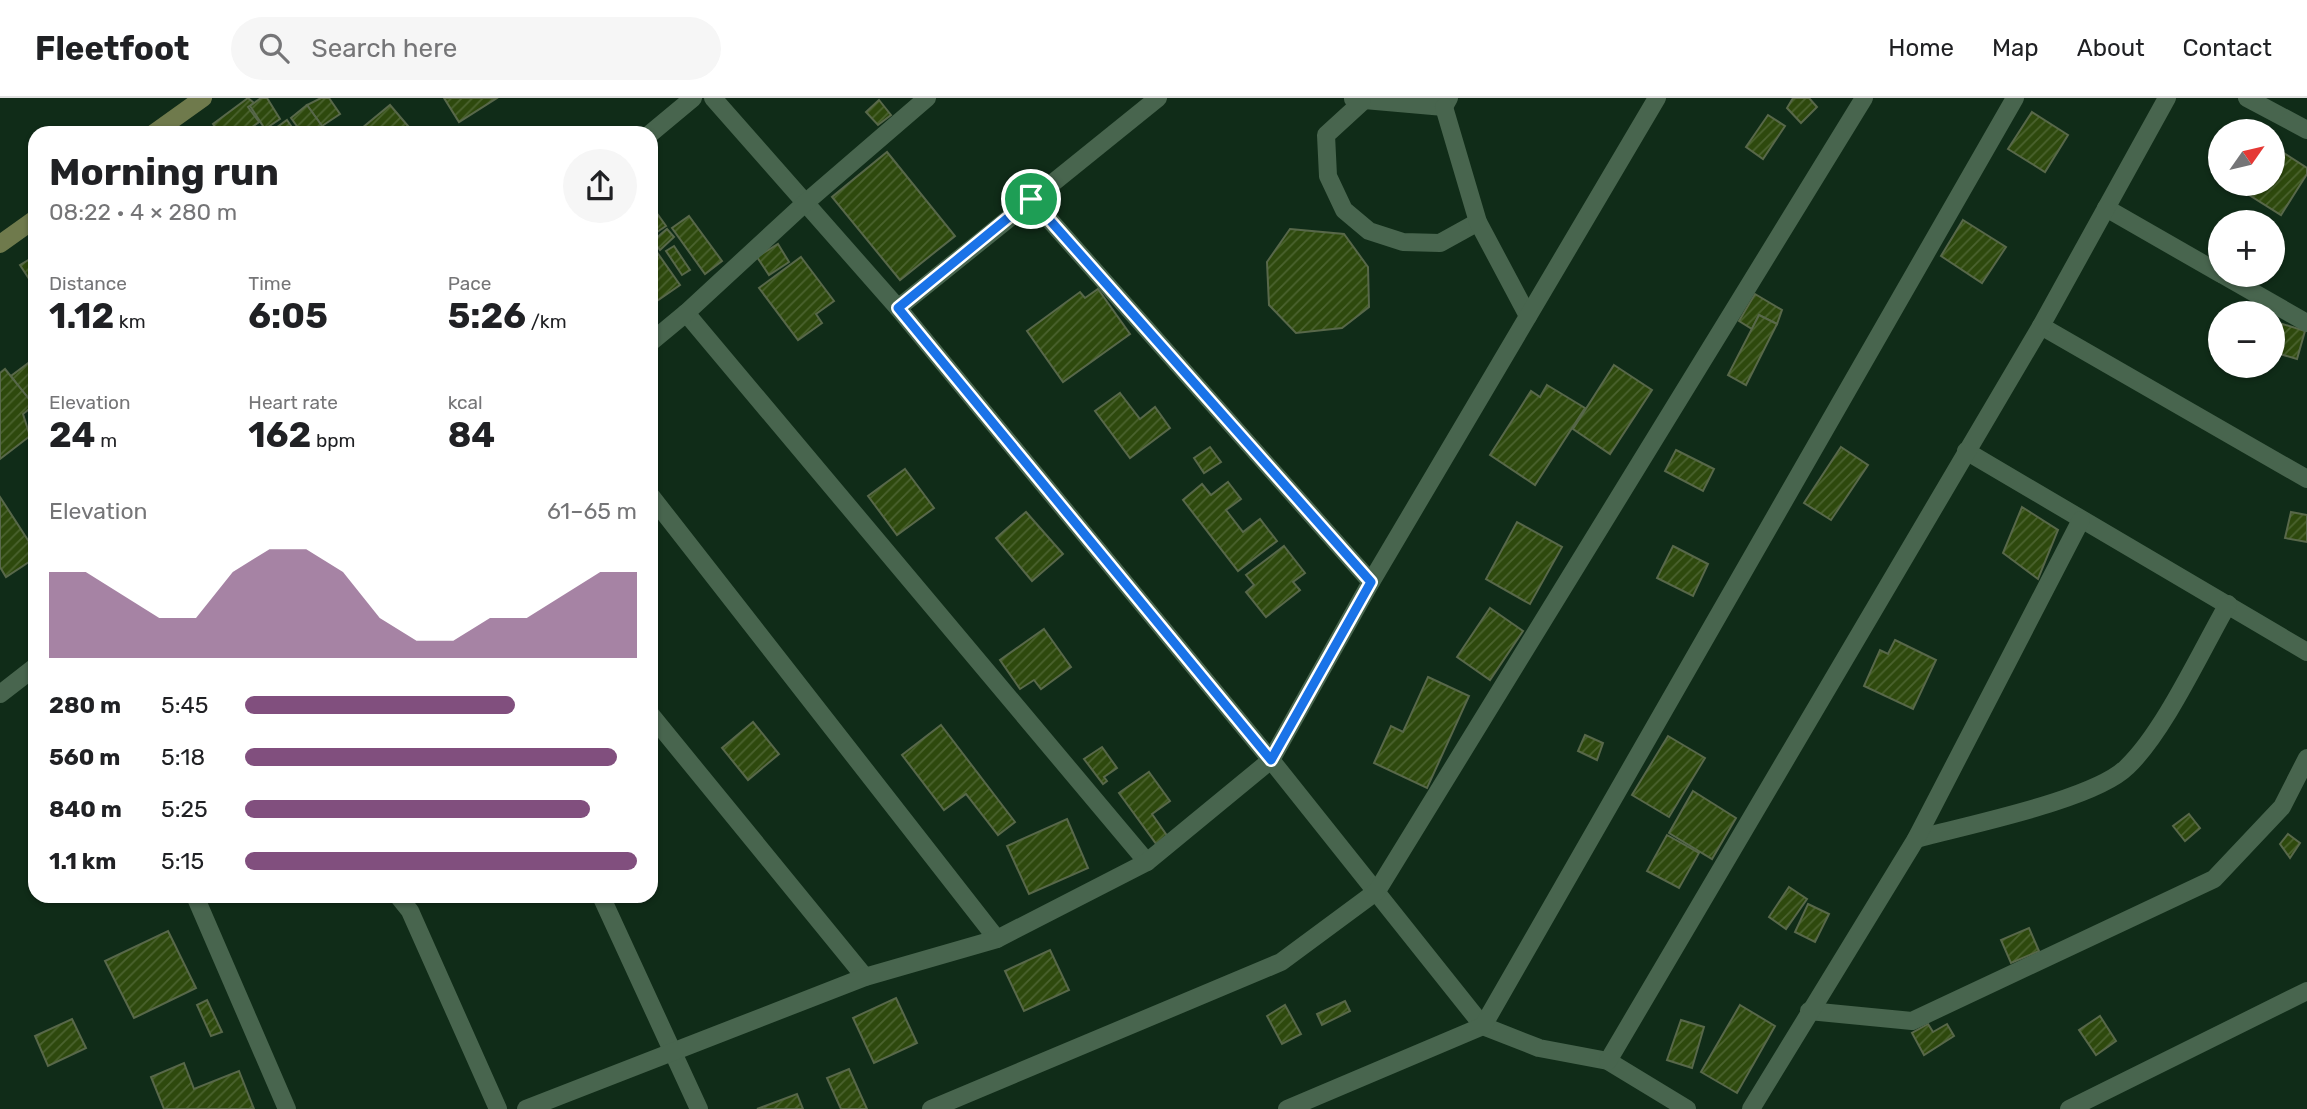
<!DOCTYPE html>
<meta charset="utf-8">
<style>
body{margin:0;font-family:Rubik,sans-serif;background:#f6f6f6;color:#202124;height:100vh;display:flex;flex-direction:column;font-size:26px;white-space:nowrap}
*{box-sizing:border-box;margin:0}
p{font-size:23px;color:#757577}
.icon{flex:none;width:38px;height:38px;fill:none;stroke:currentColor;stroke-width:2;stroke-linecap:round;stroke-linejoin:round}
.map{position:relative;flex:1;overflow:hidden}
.details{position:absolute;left:28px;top:28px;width:630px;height:777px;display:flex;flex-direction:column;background:#fff;border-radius:21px;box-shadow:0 2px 5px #0004}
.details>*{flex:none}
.needle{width:46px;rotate:56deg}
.controls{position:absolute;left:2208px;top:21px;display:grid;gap:14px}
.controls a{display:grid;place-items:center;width:77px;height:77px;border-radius:50%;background:#fff;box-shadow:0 2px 5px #0004;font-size:35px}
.pin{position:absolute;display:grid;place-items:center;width:60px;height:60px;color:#fff;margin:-30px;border:4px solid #fff;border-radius:50%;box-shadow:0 2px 7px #0007}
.round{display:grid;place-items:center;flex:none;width:74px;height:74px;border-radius:37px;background:#f6f6f6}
.summary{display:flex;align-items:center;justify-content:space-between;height:119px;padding:0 21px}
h1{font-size:38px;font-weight:700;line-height:52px}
.stats{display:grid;grid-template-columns:repeat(3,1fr);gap:10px;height:119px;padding:7px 21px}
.stats div{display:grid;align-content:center}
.stats b{font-size:35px;font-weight:700}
.stats small{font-size:19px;font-weight:400}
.stats p{font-size:19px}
.chart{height:196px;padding:14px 21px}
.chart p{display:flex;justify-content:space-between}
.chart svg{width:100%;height:126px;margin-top:7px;fill:#814f7e;opacity:.7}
ul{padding:0 21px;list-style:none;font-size:23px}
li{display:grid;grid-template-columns:112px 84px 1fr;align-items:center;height:52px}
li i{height:18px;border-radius:9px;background:#814f7e}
header{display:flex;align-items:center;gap:42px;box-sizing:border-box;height:98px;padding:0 35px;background:#fff;border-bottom:2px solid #e0e0e0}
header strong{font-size:33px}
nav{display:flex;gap:38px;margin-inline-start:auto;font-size:24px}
.search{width:490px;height:63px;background:#f6f6f6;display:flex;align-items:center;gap:18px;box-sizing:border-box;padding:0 24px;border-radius:38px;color:#757577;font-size:26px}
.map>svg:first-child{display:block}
</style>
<header>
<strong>Fleetfoot</strong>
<div class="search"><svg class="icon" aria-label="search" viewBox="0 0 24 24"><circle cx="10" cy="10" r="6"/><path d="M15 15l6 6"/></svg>Search here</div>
<nav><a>Home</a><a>Map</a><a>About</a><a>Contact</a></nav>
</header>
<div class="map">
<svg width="2307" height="1011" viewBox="0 0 2307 1011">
<defs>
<pattern id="building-hatch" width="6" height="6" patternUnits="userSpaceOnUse" patternTransform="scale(1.75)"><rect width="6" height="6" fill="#2e490d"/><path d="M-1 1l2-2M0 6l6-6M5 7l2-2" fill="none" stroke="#4b632f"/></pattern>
</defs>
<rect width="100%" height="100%" fill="#102c18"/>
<g fill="url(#building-hatch)" stroke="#58684a" stroke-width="2">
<polygon points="248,0 254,5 248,9 259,24 244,35 219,35 213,26"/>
<polygon points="261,0 267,0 280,21 265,31 250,8"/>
<polygon points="321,0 329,0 340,16 322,28 307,7"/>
<polygon points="444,0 497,0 459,24"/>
<polygon points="1793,0 1809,0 1817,9 1801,25 1787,10"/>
<polygon points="879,2 891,17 878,27 866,14"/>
<polygon points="307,7 327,35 302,35 291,20"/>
<polygon points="390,7 414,35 356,35"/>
<polygon points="2032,14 2068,37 2045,74 2008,51"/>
<polygon points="1768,17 1785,28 1763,61 1746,49"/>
<polygon points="287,22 296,35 269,35"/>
<polygon points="2273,48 2307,70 2307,76 2281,117 2238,90 2241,86 2273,86"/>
<polygon points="887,54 955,138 900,182 832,99"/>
<polygon points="651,107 666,128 651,138"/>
<polygon points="689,118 722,163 705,176 672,130"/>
<polygon points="1963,122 2006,149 1982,185 1941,158"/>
<polygon points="667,131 674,139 660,152 653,143"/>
<polygon points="1290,131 1344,136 1368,169 1369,209 1342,230 1296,235 1269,207 1267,164"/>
<polygon points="778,146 789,164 769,177 757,159"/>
<polygon points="674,148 690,172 682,177 666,153"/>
<polygon points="654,150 680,187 651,207 651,153"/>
<polygon points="35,158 35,190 20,167"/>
<polygon points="801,159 834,203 816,216 822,225 798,242 759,190"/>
<polygon points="1098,191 1130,236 1063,284 1027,233 1080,194 1085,200"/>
<polygon points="1755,196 1782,212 1777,226 1759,217 1752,231 1739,223"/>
<polygon points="1759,217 1777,226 1746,287 1728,277"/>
<polygon points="2273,223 2305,233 2297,261 2273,254"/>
<polygon points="35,260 35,294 27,300 11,278"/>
<polygon points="1614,267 1652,292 1610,356 1573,331"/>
<polygon points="5,271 34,307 23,316 30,338 0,361 0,275"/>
<polygon points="1547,287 1585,310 1535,387 1490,357 1531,293 1540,299"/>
<polygon points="1120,295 1140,321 1155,309 1170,330 1130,360 1095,313"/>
<polygon points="1210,349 1221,364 1204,375 1194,360"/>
<polygon points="1841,349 1868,367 1831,422 1804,405"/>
<polygon points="1676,352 1714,371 1703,393 1665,373"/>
<polygon points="905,371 934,410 897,437 868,398"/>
<polygon points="1228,384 1241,401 1226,412 1243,434 1260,421 1277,443 1238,473 1183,402 1202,386 1211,397"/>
<polygon points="0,399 35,453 35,460 6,479 0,469"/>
<polygon points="2022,409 2058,432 2038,481 2003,455"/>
<polygon points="1026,414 1063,456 1032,483 996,440"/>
<polygon points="2291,414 2307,417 2307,444 2285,440"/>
<polygon points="1517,424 1562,449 1530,506 1486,481"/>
<polygon points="1284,448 1305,475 1293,484 1300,492 1266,519 1246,494 1254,487 1246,477"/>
<polygon points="1673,448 1708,466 1693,498 1657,480"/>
<polygon points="1490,510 1523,533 1490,582 1457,559"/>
<polygon points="1044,531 1071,569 1041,591 1034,582 1020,591 1000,562"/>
<polygon points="1895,542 1936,562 1913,611 1864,588 1880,552 1888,556"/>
<polygon points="1428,579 1469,598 1427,690 1374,665 1391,628 1403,634"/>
<polygon points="753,624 779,656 748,682 722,650"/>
<polygon points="941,627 1015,724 998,737 966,696 944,712 902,657"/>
<polygon points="1585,637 1603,645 1597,662 1578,653"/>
<polygon points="1668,638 1705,660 1669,719 1632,697"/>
<polygon points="1102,649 1117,670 1104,679 1107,683 1103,686 1084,661"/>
<polygon points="1149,674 1170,703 1152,716 1168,739 1157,747 1119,695"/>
<polygon points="1693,693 1736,720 1712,761 1669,735"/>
<polygon points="2189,716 2200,730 2185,743 2173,728"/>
<polygon points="1067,721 1088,770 1029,796 1007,748"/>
<polygon points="2288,736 2300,745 2290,760 2280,746"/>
<polygon points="1667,737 1699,755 1679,790 1647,773"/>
<polygon points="1789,789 1807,801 1786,831 1769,819"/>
<polygon points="1808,806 1829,816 1815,844 1795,834"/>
<polygon points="2029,830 2039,853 2011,865 2001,842"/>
<polygon points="168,833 196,890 134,920 105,863"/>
<polygon points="1050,852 1069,892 1024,913 1005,873"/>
<polygon points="896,900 917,945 874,965 853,920"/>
<polygon points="207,902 222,934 211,938 197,907"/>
<polygon points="1345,903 1350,913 1322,927 1317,916"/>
<polygon points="1285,907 1301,936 1282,946 1267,918"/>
<polygon points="1740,907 1775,928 1737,995 1701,974"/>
<polygon points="2100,918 2116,943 2096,957 2079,932"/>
<polygon points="72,921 86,950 48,968 35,938"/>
<polygon points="1681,922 1704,929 1692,970 1667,962"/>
<polygon points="1928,926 1933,934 1947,926 1954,938 1924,957 1912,935"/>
<polygon points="184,965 194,991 239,973 254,1011 164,1011 151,979"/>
<polygon points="849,971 867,1011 841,1011 827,980"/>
<polygon points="797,996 803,1011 757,1011"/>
</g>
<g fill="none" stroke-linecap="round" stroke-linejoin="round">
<g stroke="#48654e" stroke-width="18">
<polyline points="713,0 898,210 1271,662 1483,928 1539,950 1608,963 1687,1011"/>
<polyline points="2247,0 2307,32"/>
<polyline points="1353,1 1444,9 1449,0"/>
<polyline points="1362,4 1326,37 1328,78 1344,112 1369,133 1403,144 1440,145 1478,124"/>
<polyline points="1444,9 1478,124 1528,218"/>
<polyline points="651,35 693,0"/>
<polyline points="1031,101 1371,484"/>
<polyline points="2106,110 2221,176"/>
<polyline points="2223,177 2307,225"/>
<polyline points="898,210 1158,0"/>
<polyline points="686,215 1147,764"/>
<polyline points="2041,228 2307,381"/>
<polyline points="651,244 686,215 804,106 927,0"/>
<polyline points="1966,353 2307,554"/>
<polyline points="651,398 997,841"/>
<polyline points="0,596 35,569"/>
<polyline points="651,617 865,879"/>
<path d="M1916,741C1966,727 2094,702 2127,669C2164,634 2201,553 2228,506"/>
<polyline points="195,798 287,1011"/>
<polyline points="398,798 410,813 498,1011"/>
<polyline points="601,798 699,1011"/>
<polyline points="1809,913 1912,923 2214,781 2282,709 2307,660"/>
<polyline points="1608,963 2041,228 2167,0"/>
<polyline points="526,1011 865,879 997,841 1147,764 1271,662 1371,484 1657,0"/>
<polyline points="931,1011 1281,864 1377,793 1864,0"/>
<polyline points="1287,1011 1483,928 2015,0"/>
<polyline points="1751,1011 1916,741 2081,422"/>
<polyline points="2069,1011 2307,893"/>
</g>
<g stroke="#6f7a4c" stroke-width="18">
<polyline points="154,35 203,0"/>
<polyline points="0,146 35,121"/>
</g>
</g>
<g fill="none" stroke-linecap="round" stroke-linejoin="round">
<defs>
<polygon id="route" points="1031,101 1371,484 1271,662 898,210"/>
</defs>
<use href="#route" stroke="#fff" stroke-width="14"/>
<use href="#route" stroke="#1a73e8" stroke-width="9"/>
</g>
</svg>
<div class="controls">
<a><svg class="needle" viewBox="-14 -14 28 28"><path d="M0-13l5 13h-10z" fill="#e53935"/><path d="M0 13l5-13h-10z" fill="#757577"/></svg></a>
<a>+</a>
<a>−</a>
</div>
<div class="pin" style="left:1031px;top:101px;background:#1e9e55"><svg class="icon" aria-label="arrive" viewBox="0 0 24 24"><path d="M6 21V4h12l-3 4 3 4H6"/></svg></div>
<section class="details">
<div class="summary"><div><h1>Morning run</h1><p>08:22 · 4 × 280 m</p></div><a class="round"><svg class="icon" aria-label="share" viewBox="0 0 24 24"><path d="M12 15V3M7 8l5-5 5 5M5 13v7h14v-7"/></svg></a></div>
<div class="stats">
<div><p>Distance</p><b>1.12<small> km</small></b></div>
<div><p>Time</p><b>6:05</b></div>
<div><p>Pace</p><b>5:26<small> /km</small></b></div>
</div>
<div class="stats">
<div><p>Elevation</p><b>24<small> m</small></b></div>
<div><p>Heart rate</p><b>162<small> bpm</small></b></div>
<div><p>kcal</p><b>84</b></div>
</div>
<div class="chart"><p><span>Elevation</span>61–65 m</p>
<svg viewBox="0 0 160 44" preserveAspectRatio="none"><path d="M0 44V14L10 14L20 22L30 30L40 30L50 14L60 6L70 6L80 14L90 30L100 38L110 38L120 30L130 30L140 22L150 14L160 14V44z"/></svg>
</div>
<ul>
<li><b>280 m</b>5:45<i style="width:69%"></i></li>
<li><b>560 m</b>5:18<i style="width:95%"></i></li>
<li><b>840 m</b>5:25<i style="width:88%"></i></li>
<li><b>1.1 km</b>5:15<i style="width:100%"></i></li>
</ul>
</section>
</div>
